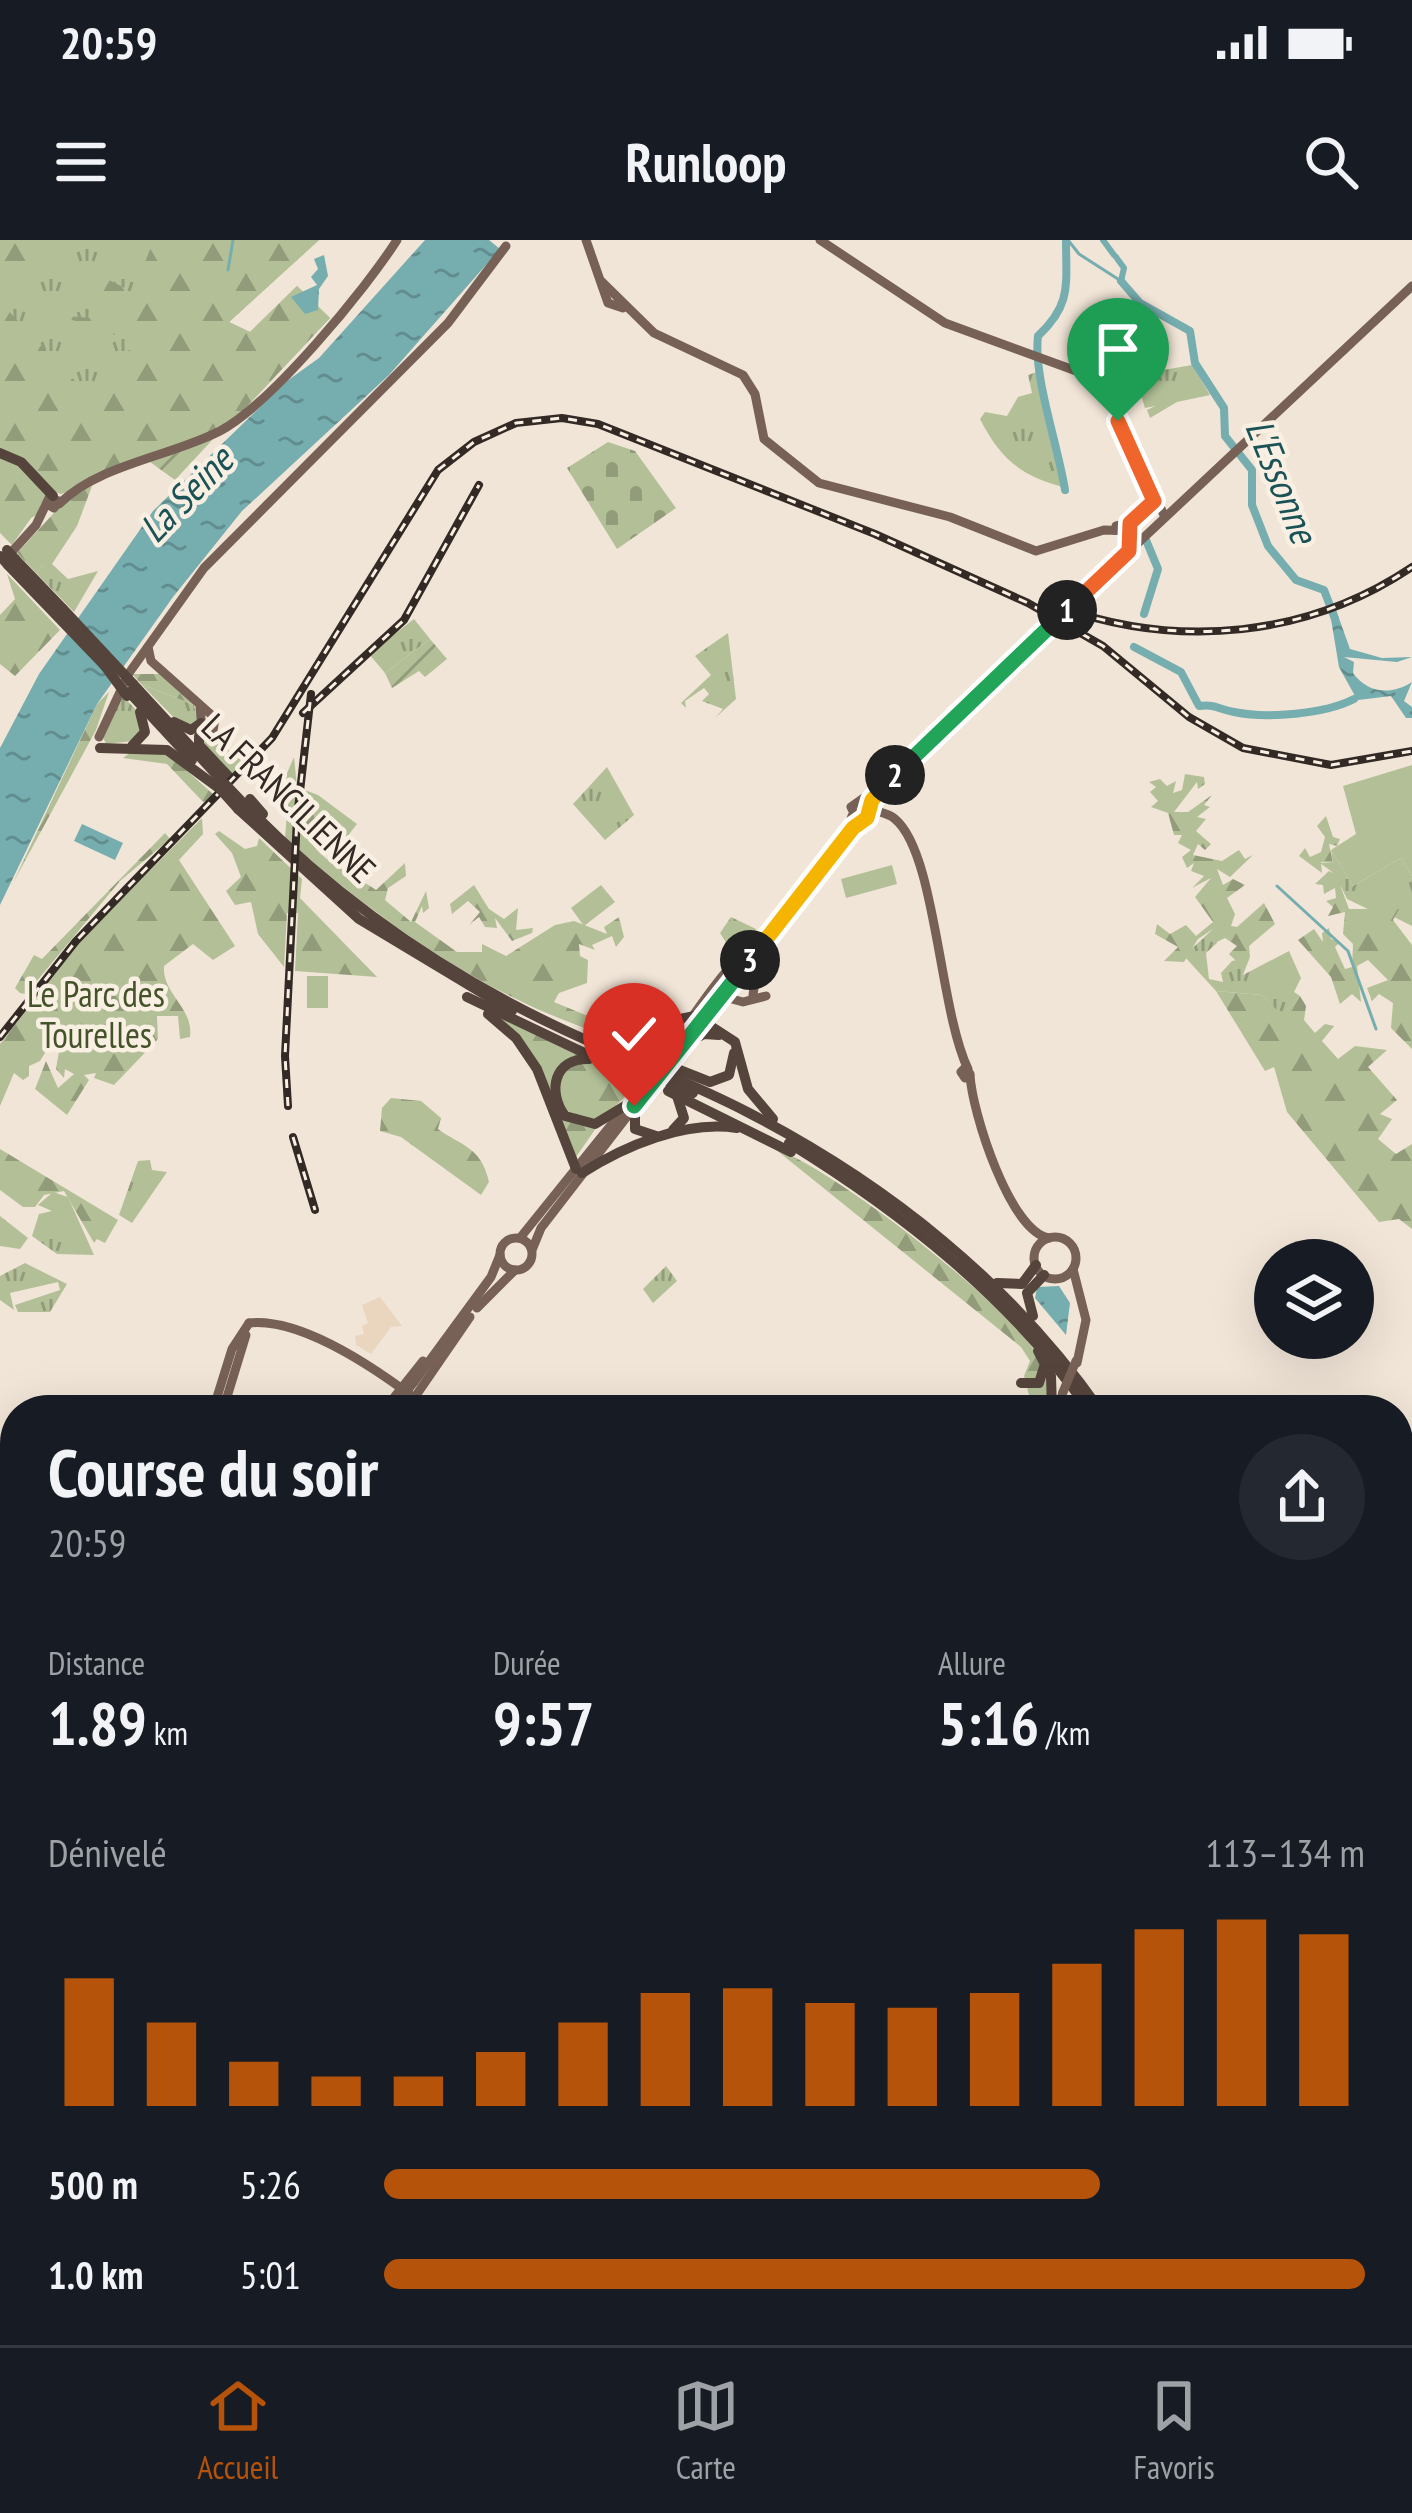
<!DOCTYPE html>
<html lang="fr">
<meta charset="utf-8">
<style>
body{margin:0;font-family:"PT Sans Narrow",sans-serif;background:#242831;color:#f1f3f6;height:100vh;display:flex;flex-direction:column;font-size:45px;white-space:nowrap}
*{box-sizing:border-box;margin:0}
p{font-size:39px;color:#9ea1a6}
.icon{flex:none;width:66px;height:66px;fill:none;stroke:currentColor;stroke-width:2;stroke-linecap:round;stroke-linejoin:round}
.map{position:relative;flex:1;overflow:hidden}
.drawer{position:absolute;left:0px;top:1155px;width:1413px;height:951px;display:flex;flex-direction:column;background:#171b24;border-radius:48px 48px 0 0;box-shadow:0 12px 48px #0002}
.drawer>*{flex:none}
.buttons{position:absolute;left:1254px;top:999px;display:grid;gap:24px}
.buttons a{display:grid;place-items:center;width:120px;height:120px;border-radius:50%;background:#171b24;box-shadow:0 12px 48px #0002;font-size:60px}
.pin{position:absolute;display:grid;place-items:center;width:102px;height:102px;color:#fff;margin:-123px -51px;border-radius:50% 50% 50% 0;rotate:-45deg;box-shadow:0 0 12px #0007}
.pin .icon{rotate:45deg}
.km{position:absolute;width:60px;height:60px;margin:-30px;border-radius:50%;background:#222;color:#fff;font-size:33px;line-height:60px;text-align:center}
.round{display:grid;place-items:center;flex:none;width:126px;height:126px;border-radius:63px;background:#242831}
.overview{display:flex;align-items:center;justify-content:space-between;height:204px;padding:0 48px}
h1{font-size:66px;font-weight:700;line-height:90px}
.stats{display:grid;grid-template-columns:repeat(3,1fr);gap:18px;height:204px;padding:12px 48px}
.stats div{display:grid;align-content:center}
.stats b{font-size:60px;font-weight:700}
.stats small{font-size:33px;font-weight:400}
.stats p{font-size:33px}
.chart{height:336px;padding:24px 48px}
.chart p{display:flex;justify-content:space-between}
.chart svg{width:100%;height:216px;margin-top:12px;stroke:#b45309;stroke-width:6}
ul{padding:0 48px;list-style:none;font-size:39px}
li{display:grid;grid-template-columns:192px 144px 1fr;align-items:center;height:90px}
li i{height:30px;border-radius:15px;background:#b45309}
.status{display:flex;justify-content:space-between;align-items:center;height:84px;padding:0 60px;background:#171b24;direction:ltr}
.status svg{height:33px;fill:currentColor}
header{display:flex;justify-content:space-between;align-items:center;height:156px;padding:0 48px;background:#171b24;font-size:54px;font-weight:700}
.menu{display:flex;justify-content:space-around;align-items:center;height:168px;border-top:3px solid #363941;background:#171b24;font-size:33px;color:#9ea1a6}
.menu a{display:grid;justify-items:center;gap:6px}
.menu .active{color:#b45309}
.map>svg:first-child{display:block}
</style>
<div class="status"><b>20:59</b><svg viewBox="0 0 49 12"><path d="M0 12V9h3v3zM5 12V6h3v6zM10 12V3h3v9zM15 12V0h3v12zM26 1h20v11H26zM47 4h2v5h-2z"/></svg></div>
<header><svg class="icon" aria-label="menu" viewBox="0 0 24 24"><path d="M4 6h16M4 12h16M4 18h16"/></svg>Runloop<svg class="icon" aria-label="search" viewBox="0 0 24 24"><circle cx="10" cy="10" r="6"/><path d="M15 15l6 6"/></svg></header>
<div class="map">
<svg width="1412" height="2105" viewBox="0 0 1412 2105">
<defs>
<pattern id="grass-tufts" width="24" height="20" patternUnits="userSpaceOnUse" patternTransform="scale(3)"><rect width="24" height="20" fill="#b3c097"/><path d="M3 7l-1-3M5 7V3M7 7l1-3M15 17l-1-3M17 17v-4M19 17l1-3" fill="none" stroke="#929c7b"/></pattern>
<pattern id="forest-firs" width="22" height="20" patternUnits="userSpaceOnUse" patternTransform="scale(3)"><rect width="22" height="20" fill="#b3c097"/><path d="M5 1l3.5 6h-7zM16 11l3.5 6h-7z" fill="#929c7b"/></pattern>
<pattern id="cemetery-stones" width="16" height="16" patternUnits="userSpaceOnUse" patternTransform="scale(3)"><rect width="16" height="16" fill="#b3c097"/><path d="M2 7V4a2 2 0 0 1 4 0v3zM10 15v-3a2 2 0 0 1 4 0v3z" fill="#929c7b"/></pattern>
<pattern id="garden-furrows" width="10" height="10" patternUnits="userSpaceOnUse" patternTransform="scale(3)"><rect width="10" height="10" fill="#b3c097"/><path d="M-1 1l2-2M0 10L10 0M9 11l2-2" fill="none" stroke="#929c7b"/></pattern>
<pattern id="water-ripples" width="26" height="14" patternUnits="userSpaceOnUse" patternTransform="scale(3)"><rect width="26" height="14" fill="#76adaf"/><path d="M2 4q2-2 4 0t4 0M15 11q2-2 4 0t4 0" fill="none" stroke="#628d8e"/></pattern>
</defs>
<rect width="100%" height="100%" fill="#f1e5d7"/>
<g fill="url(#grass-tufts)">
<polygon points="0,0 319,0 229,82 250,92 297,46 330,78 238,176 61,254 51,250 41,260 39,274 0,293"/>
<polygon points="1192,125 1210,155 1177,162 1150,178 1147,170 1155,166 1145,168 1135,135"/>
<path d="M1037,132L1063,247C1019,235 1000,218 980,179L985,172L1007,176L1018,157L1032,153L1028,135Z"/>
<polygon points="43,324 52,324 68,339 98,331 74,372 37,334"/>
<polygon points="414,379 430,399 385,433 369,414"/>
<polygon points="728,393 736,459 715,478 723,469 702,461 709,454 704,448 685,461 686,468 681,463 711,435 695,416"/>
<polygon points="141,444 194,465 198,484 182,486"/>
<polygon points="120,453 139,473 144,488 133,501 106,504 102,495"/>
<polygon points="207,493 243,521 233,537 201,502"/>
<polygon points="607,527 634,575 605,600 573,564"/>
<polygon points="1331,610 1353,646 1401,618 1412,636 1412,686 1394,677 1398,669 1372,671 1347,659 1335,634 1320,623 1333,623"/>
<polygon points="731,677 756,689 734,715 720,693"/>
<polygon points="1214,688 1217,703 1206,713 1209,739 1223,742 1221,733 1232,721 1250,717 1243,735 1289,711 1301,738 1294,752 1300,756 1282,776 1262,755 1216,751 1184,716"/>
<polygon points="150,920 152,930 167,932 132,983 119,975 138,921"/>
<polygon points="53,952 68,957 94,1015 57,1014 32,996 39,974 52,971 38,965"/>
<polygon points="25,1023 67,1044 50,1072 18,1072 15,1065 60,1050 58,1042 10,1053 14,1070 0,1060 0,1036"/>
<polygon points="666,1026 677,1041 653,1063 643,1049"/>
<polygon points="29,2091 176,2091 179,2105 0,2105 0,2094"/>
<polygon points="510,2091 572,2091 560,2105 516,2105"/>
<polygon points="869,2091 1113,2091 1124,2105 863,2105"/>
</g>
<g fill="url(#forest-firs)">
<polygon points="0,0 72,0 31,48 7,38 0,42"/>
<polygon points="154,0 319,0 229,82 250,92 297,46 330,78 238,176 209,194 61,254 51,250 12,305 0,293 0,62 94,161 147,121 127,109 129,100 58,75 90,78 106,55 66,35 50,38 73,22 127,49 121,88 134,95 132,79 142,71 138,39"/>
<polygon points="92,246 77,286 52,324 43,324 37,334 17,313 65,261"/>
<polygon points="7,334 60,390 15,436 0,424 0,375 15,359"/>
<polygon points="132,434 160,434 194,465 141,444"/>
<polygon points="109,452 96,490 13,643 97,464"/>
<polygon points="131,512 166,512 214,555 205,564 167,524 123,518"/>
<path d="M294,517L297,547L318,555L357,584L343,602L316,592L308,597C321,623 354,634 376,650L405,623L406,636L388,648L385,660L411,682L426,651L429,668L423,673L422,666L415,682L457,712H482V704L506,716L555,685L574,681L607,694L604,687L619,677L624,697L616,707L612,696L592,705L595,710L579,704L580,716L588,720L587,743L559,753L554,762L646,800L677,788L657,818C618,800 577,786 537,769C444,727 362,665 285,598L289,548L282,545Z"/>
<polygon points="1185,534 1204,537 1205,544 1198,549 1197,542 1174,572 1188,572 1212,555 1204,565 1210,567 1197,577 1206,579 1196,591 1211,604 1205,610 1198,604 1193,615 1222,621 1239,610 1245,619 1253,615 1230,637 1217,629 1223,645 1233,639 1245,645 1227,658 1235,674 1231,686 1237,687 1264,663 1275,684 1249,706 1250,717 1237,722 1229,714 1237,706 1225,698 1215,703 1213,689 1198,699 1184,722 1164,721 1178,707 1155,694 1157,684 1170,694 1186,685 1196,696 1213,682 1195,657 1211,638 1192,648 1204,636 1191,631 1194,623 1187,628 1182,617 1191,610 1178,603 1182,595 1174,595 1168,573 1151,567 1158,561 1150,552 1156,547 1149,542 1160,539 1167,546 1176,541 1173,553 1182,550"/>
<polygon points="1326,576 1333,597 1340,599 1337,606 1329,604 1333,623 1321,622 1322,633 1299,616 1305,608 1310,617 1321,612 1325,597 1317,586"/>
<path d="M202,578L203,594L179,620L235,706L213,720L193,704L164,726C162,754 194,768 190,797L180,799L178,776H157L158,799L114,845L94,838L96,833L84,835L89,840L67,875L35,849L46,821L58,848L74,834L65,829L64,838L56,829L62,794L58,792L40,821L29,826V836L23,840L14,833L0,866V804L82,699Z"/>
<polygon points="219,591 245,609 257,606 259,598 302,639 300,658 377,737 295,731 298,673 287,673 284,727 258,694 251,662 235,665 226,651 241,637 232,613 215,594"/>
<polygon points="165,593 170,599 120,641 26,754 20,753 15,748 34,715 42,719"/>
<polygon points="1329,631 1336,634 1349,669 1399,669 1393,680 1412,705 1412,809 1391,788 1393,763 1379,754 1372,761 1367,748 1388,740 1368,720 1357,726 1361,762 1352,754 1340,764 1331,737 1298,700 1314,689 1323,702 1322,693 1329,688 1331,699 1340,702 1335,707 1345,729 1352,727 1353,704 1343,694 1345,672 1328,676 1333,667 1326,661 1336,658 1335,648 1324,654 1323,645 1315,644"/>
<polygon points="474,645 489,669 504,679 518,668 516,690 533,688 532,693 512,701 495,678 497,688 485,687 479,677 469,685 480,672 468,661 452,674 450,664"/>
<polygon points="1216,751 1262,755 1282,775 1300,756 1306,766 1304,780 1315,793 1325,784 1334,786 1322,801 1338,819 1355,806 1387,810 1368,827 1397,860 1380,874 1392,879 1378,899 1396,914 1412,904 1412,989 1399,979 1379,982 1287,872 1274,827 1265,831"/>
<polygon points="496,774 640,842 603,878 576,917 550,851"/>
<path d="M391,858L421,861L441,878L438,889C461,906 481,906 489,942L481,955L401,897L380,891L382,868Z"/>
<polygon points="0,909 118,980 105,1003 97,999 94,1003 64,951 44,955 35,967 23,967 0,950"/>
<path d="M775,909C829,925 1028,1077 1047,1132C1050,1143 1049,1159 1050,1170H1033L1024,1136L1030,1121L1021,1107Z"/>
<polygon points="0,976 28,998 20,1009 0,1006"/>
<polygon points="1412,1662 1412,1709 1398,1722 1398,1678"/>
</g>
<polygon fill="url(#cemetery-stones)" points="608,202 635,211 676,268 617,309 567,228"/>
<g fill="url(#garden-furrows)">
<polygon points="216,196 175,240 150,222"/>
<polygon points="430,399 447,419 425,437 419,431 392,448 385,433"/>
</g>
<g fill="#b3c097">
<polygon points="1412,525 1412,636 1401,618 1353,646 1331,610 1356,594 1343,546"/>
<polygon points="892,625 897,644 846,658 841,639"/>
<polygon points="601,645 615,662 584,686 571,668"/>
<rect x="307" y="736" width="21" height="32"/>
<path d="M0,1740C17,1756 15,1783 15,1807L0,1819Z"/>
</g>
<polygon fill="#ead6be" points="380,1057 402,1086 391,1087 371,1114 356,1105 355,1096 364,1094 362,1086 368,1083 362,1065"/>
<g fill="url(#water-ripples)">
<polygon points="425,0 489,0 500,9 389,135 242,271 173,357 97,464 0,665 0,508 39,434 153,271 287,141 319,118"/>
<polygon points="324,15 328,36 319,49 318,70 305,74 291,57 317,45 311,37 318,29 314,19"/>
<path d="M1336,370L1350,409L1382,418L1412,417L1397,422L1344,417L1354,422L1353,433C1368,454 1392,455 1412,442L1404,461L1412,467V478H1406L1391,456L1350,461L1355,456L1339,427L1330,373Z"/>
<polygon points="82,584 123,603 115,620 74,601"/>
<polygon points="1059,1046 1070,1063 1066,1095 1035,1058 1037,1047"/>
</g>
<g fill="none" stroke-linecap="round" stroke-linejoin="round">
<g stroke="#76adaf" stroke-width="3">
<polyline points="1068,0 1079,14 1121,41"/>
<polyline points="228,30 233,0"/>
<polyline points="1277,646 1348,711 1376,789"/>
</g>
<g stroke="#76adaf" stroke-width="6">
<polyline points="1103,0 1114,15"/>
<polyline points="1116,17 1124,28 1121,41"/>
</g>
<g stroke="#76adaf" stroke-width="8">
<polyline points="1121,41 1140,63 1190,91 1195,123 1224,168 1225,196 1252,230 1252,265 1268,306 1296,340 1324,350 1335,379"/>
<path d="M1065,250C1058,205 1033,136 1038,96C1072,64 1066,45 1066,0"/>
<polyline points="1144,374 1158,329 1146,300"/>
<path d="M1134,407L1181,432L1199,466C1216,464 1218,469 1234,472C1267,479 1325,474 1354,459"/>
</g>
<g stroke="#776156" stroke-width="9">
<polyline points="586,0 608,63 623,68"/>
<polyline points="820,0 945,83 1090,136"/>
<polyline points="601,41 654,93 743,135 755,154 764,199 819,243 950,277 1036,311 1104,290 1130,291 1138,303"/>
<circle cx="1098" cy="139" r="8"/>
<polyline points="1102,146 1165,277"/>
<path d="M59,264C100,224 169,217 220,191C271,164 365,50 397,0"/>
<polyline points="1116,286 1130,283 1154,261"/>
<polyline points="8,316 36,285 49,258 59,261 54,268 47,264"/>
<polyline points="1075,362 1412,46"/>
<polyline points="148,407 151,421 215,478 213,491 202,488 200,468"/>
<polyline points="99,497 129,433 204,328 448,83 506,6"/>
<polyline points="861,562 869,571 858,581 851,567 875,550"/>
<polyline points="869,567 900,530 1054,382"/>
<path d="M869,569C877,572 889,573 895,579C936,613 939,769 968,829"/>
<polyline points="753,755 755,742"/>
<polyline points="721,756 743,762 766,756"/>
<path d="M665,816C690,781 716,739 746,710C779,678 840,621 852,576"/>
<polyline points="672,819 773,694"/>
<polygon points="965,828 970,834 965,838 961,832"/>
<path d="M970,835C972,872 1010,992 1049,998"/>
<circle cx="1055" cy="1018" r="21"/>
<circle cx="516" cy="1014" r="16"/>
<polyline points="520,998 640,849"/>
<polyline points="532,1010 541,988 646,852"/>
<polyline points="1073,1029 1086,1080 1077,1123"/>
<polyline points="477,1068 515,1030"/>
<path d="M249,1083C305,1077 388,1137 430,1170"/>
<polyline points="414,1142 491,1037 500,1015"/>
<polyline points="213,1170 232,1109 249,1083"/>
<polyline points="223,1170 246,1095"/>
<polyline points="384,1170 423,1121"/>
<polyline points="392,1170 403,1156"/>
<polyline points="406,1170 470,1077"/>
<polyline points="1058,1170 1063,1152"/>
<polyline points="0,1258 15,1267"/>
<polyline points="0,1599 1,1591 15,1590"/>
<polyline points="0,1635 15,1620"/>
<polyline points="0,1647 15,1632"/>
<polyline points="0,1666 15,1669"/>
<polyline points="1398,1729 1412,1716"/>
<polyline points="0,2090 15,2087"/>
<polyline points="182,2091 184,2105"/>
<polyline points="504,2091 509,2105"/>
<polyline points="829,2105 836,2091"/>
<polyline points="838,2105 845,2091"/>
</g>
<g stroke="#55443c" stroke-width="10">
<polyline points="0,213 21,222 53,256"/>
<polyline points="15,319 63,369"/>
<polyline points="8,325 105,426"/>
<polyline points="133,444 225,544"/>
<polyline points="129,452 192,520"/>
<polyline points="174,482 191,490 201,483"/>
<polyline points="206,491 199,496 199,505 229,537"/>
<polyline points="132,506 145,492 140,472"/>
<polyline points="100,508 167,510 220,549"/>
<polyline points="250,559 263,574"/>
<path d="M244,564C336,658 441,732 560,788C623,818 689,841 751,874C888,945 1011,1043 1100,1170"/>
<polyline points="238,569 359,679 512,771"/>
<polyline points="467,757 618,829"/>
<polyline points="488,774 516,798 537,829 576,929"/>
<polyline points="596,796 646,809 680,779 695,776 735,802 748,849 773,879"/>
<polyline points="686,803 704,794 719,795"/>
<polyline points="634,812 710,842 729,835 734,813"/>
<polyline points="605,815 693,853"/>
<path d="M589,819C554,818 547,851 565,876L595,884L628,864"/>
<polyline points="668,851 791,912"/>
<polyline points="635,866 635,889 656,896"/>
<polyline points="673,890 684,878 677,856"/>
<path d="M789,903C904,974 1011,1059 1089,1170"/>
<path d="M582,933C624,906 685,880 737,888"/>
<polyline points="997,1043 1022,1044 1036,1025"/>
<polyline points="1033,1076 1027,1053 1044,1035"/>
<polyline points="1038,1111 1051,1136 1052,1170"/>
<polyline points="1021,1143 1039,1143 1044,1127"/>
<polyline points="1398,1343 1412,1332"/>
<polyline points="1398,1361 1412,1350"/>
<polyline points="576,2105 587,2091"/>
<polyline points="598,2105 607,2091"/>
<polyline points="612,2105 620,2091"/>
<polyline points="623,2105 630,2091"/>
</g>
<polyline stroke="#342a25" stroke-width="3" points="500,2091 505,2105"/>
<defs>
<g id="rail">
<path d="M1062,368C1180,409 1308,397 1412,327"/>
<polyline points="303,473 404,380 479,245"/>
<polyline points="0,797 76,701 272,498 438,230 474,202 516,183 562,178 598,184 875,294 1028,363 1103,406 1189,477 1243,508 1331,525 1412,511"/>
<polyline points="288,866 285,816 297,578 311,454"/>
<polyline points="293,897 315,970"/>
<polyline points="405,2105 409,2091"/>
</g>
</defs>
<use href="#rail" stroke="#342a25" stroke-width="8"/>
<use href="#rail" stroke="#f9efe3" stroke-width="3" stroke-dasharray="9" stroke-linecap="butt"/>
<g stroke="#776156" stroke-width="9">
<polyline points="1054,382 1075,362"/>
<polyline points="640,849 665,816"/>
<polyline points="646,852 672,819"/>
<polyline points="1063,1152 1076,1121"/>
<polyline points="403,1156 414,1142"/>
</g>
<g stroke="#55443c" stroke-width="10">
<polyline points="7,310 15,319"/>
<polyline points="0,316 8,325"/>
<polyline points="63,369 133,444"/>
<polyline points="105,426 127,456"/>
<polyline points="225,544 244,564"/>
<polyline points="220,549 238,569"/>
</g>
</g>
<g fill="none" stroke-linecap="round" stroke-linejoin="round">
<defs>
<polyline id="split-1" points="1067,370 1129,311 1130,283 1154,261 1118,181"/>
<polyline id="split-2" points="895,535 1067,370"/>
<polyline id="split-3" points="750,720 853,588 867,578 872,560 895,535"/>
<polyline id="split-4" points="634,866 750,720"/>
</defs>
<use href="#split-1" stroke="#fff" stroke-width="24"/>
<use href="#split-2" stroke="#fff" stroke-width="24"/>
<use href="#split-3" stroke="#fff" stroke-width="24"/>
<use href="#split-4" stroke="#fff" stroke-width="24"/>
<use href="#split-1" stroke="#f0652b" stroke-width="15"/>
<use href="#split-2" stroke="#22a559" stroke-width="15"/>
<use href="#split-3" stroke="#f5b400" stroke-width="15"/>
<use href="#split-4" stroke="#22a559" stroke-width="15"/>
</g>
<g text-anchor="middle" stroke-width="9" stroke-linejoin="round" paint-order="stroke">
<g font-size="36" fill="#342a25" stroke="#f9efe3">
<text transform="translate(289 558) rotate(44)" y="13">LA FRANCILIENNE</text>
</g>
<g font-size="36" fill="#445329" stroke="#f9efe3">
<text x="96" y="767">Le Parc des<tspan x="96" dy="41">Tourelles</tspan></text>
</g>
<g font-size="39" font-style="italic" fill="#1a5256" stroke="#f9efe3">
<text transform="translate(1282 241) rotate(68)" y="14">L'Essonne</text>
<text transform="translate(186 254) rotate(-46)" y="14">La Seine</text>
</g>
</g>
</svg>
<div class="buttons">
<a><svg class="icon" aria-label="layers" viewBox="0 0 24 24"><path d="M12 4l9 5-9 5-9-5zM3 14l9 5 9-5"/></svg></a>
</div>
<div class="pin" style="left:1118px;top:181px;background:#1e9e55"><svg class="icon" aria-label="arrive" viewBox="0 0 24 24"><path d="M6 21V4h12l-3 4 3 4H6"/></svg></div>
<div class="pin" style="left:634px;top:866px;background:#d93025"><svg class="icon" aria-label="check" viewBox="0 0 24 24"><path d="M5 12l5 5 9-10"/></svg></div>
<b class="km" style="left:1067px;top:370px">1</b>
<b class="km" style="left:895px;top:535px">2</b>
<b class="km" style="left:750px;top:720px">3</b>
<section class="drawer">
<div class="overview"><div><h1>Course du soir</h1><p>20:59</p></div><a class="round"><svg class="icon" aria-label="share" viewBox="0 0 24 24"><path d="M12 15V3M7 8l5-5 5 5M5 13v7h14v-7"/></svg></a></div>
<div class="stats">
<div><p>Distance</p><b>1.89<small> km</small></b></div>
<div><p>Durée</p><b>9:57</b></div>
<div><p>Allure</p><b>5:16<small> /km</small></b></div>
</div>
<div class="chart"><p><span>Dénivelé</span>113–134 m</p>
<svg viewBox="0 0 160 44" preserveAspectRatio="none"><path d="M5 44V18M15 44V27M25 44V35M35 44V38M45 44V38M55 44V33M65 44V27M75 44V21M85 44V20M95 44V23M105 44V24M115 44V21M125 44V15M135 44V8M145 44V6M155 44V9"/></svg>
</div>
<ul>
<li><b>500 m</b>5:26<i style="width:73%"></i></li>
<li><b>1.0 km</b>5:01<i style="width:100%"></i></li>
</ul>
</section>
</div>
<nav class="menu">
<a class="active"><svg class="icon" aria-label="home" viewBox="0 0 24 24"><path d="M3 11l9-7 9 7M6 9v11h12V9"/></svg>Accueil</a>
<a><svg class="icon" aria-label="map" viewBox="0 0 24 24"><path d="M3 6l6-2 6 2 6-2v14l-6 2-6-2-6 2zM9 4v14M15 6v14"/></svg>Carte</a>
<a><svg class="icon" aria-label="saved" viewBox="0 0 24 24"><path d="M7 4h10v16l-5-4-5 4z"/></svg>Favoris</a>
</nav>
